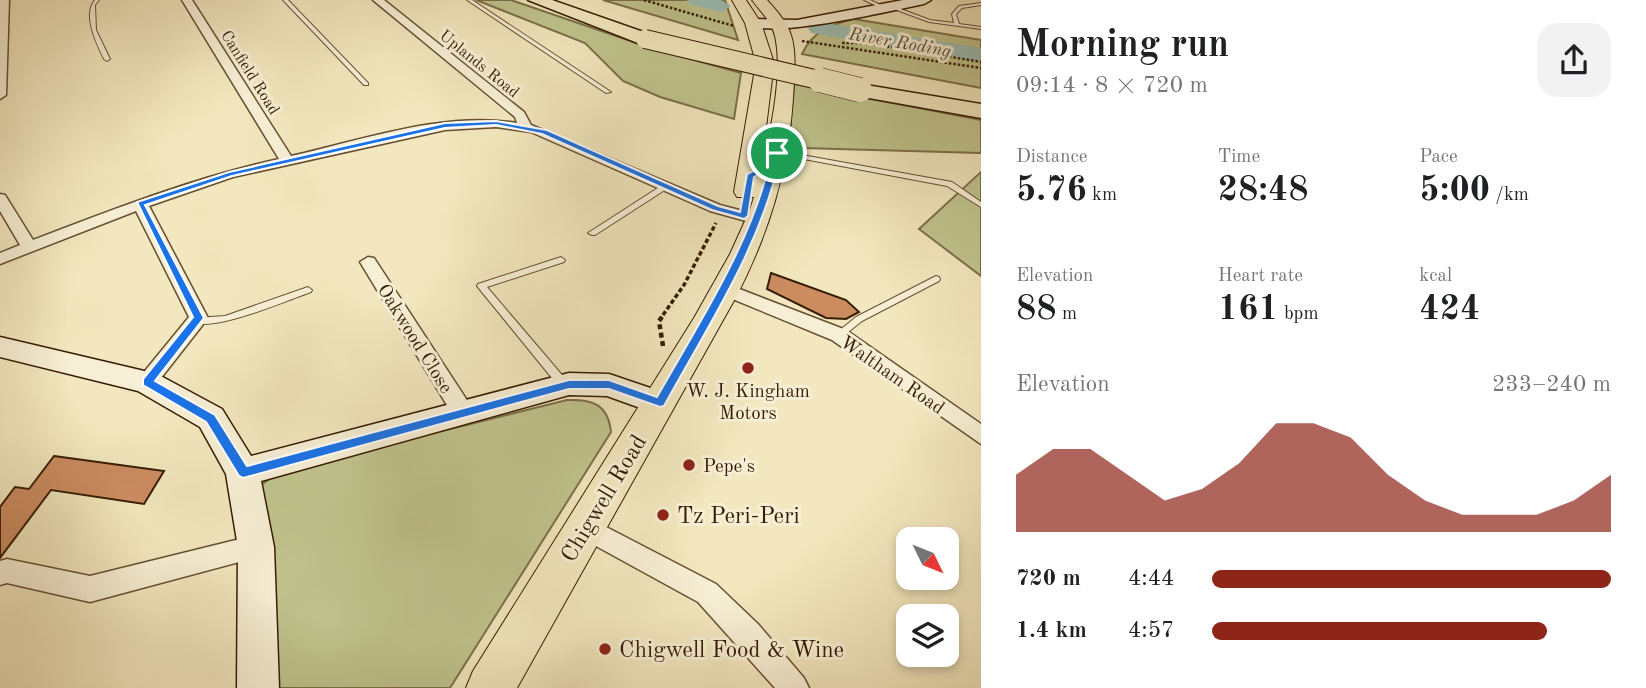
<!DOCTYPE html>
<meta charset="utf-8">
<style>
body{margin:0;font-family:"Old Standard TT",serif;background:#f2f2f2;color:#202124;height:100vh;display:flex;flex-direction:column;font-size:26px;white-space:nowrap}
*{box-sizing:border-box;margin:0}
p{font-size:23px;color:#757577}
.icon{flex:none;width:38px;height:38px;fill:none;stroke:currentColor;stroke-width:2;stroke-linecap:round;stroke-linejoin:round}
.map{position:relative;flex:1;overflow:hidden}
.sheet{display:flex;flex-direction:column;background:#fff;width:665px}
.sheet>*{flex:none}
.needle{width:46px;rotate:133deg}
.fabs{position:absolute;left:896px;top:527px;display:grid;gap:14px}
.fabs a{display:grid;place-items:center;width:63px;height:63px;border-radius:14px;background:#fff;box-shadow:0 4px 10px #0003;font-size:35px}
.pin{position:absolute;display:grid;place-items:center;width:60px;height:60px;color:#fff;margin:-30px;border:4px solid #fff;border-radius:50%;box-shadow:0 2px 7px #0007}
.round{display:grid;place-items:center;flex:none;width:74px;height:74px;border-radius:21px;background:#f2f2f2}
.summary{display:flex;align-items:center;justify-content:space-between;height:119px;padding:0 35px}
h1{font-size:38px;font-weight:700;line-height:52px}
.stats{display:grid;grid-template-columns:repeat(3,1fr);gap:10px;height:119px;padding:7px 35px}
.stats div{display:grid;align-content:center}
.stats b{font-size:35px;font-weight:700}
.stats small{font-size:19px;font-weight:400}
.stats p{font-size:19px}
.chart{height:196px;padding:14px 35px}
.chart p{display:flex;justify-content:space-between}
.chart svg{width:100%;height:126px;margin-top:7px;fill:#8f2418;opacity:.7}
ul{padding:0 35px;list-style:none;font-size:23px}
li{display:grid;grid-template-columns:112px 84px 1fr;align-items:center;height:52px}
li i{height:18px;border-radius:9px;background:#8f2418}
main{display:flex;flex:1;min-height:0}
.map>svg:first-child{display:block}
</style>
<main>
<div class="map">
<svg width="981" height="688" viewBox="0 0 981 688">
<rect width="100%" height="100%" fill="#f2e7be"/>
<filter id="stains"><feTurbulence type="fractalNoise" baseFrequency=".00286" numOctaves="4"/><feColorMatrix values="0 0 0 0 .2 0 0 0 0 .09 0 0 0 0 .02 0 0 0 .5 -.17"/></filter>
<radialGradient id="worn" r=".72"><stop offset=".6" stop-color="#630" stop-opacity="0"/><stop offset="1" stop-color="#630" stop-opacity=".3"/></radialGradient>
<g fill="#c0c48e" stroke="#7c7048" stroke-width="2">
<polygon points="476,0 511,0 654,49 741,73 734,119 660,97 623,81 585,43"/>
<polygon points="603,0 725,0 738,40"/>
<path d="M854,19L981,40V88L802,54C812,32 831,24 854,19Z"/>
<polygon points="794,84 981,120 981,153 802,148 789,142"/>
<polygon points="981,172 981,276 919,229"/>
<path d="M567,400C592,399 608,404 611,432L450,688H269L261,485L281,471Z"/>
</g>
<g fill="none" stroke-linecap="round" stroke-linejoin="round">
<g fill="#9cbfb6" fill-rule="evenodd">
<polygon points="687,0 721,0 731,6 721,12 690,4"/>
<polygon points="819,22 981,48 981,62 811,33 808,28"/>
</g>
</g>
<g fill="#cb8c60" stroke="#371c03" stroke-width="2">
<polygon points="771,273 846,300 859,312 846,319 826,318 767,289"/>
<polygon points="54,456 164,471 144,504 51,490 0,558 0,507 15,487 29,489"/>
</g>
<g fill="none" stroke-linecap="round" stroke-linejoin="round">
<defs>
<g id="lane">
<path d="M95,0H99L95,5L96,30L110,59L107,61L104,59C97,44 82,15 95,0Z"/>
<polygon points="283,0 288,0 368,83 368,85 364,85"/>
<polygon points="467,0 472,0 611,92 606,93"/>
<polygon points="864,0 870,0 885,7 881,8"/>
<polygon points="981,3 981,5 962,8 956,14 959,24 981,27 981,29 929,22 886,6 890,5 930,20 954,23 952,14 959,6"/>
<polygon points="774,150 952,182 981,202 981,207 947,186 772,153 771,152"/>
<polygon points="664,184 670,184 671,186 595,235 592,235 588,233"/>
<polygon points="561,257 565,260 564,262 487,287 568,382 569,385 568,388 560,388 477,286 478,284"/>
<polygon points="936,276 939,277 940,279 939,281 862,321 842,337 836,337 834,335 856,317"/>
<path d="M308,287L312,290L311,292C288,300 210,334 191,321L196,318L225,316Z"/>
</g>
<g id="street">
<polygon points="0,0 9,0 6,95 0,99"/>
<path d="M182,0H192L291,156C363,140 443,111 517,123L515,117L373,0H384L524,112L531,125L720,205L762,216L765,219L757,224L710,211L531,132L496,127L445,130L233,177L149,206L208,318L154,387H140L137,382L140,377L189,317L136,211L0,264V253L20,245L0,211V194L5,195L33,240C114,209 193,178 279,159Z"/>
<polygon points="368,257 374,258 472,408 475,414 472,420 456,420 360,262"/>
<polygon points="724,283 846,330 981,424 981,444 832,340 718,293 715,289 718,285"/>
<polygon points="585,516 716,584 758,624 804,678 809,688 775,688 698,602 576,535 573,527 576,519"/>
<polygon points="256,535 265,539 269,547 265,555 90,602 7,583 0,585 0,561 7,559 90,576"/>
</g>
<g id="secondary">
<path d="M903,0H931L924,4C893,10 766,41 746,23L753,19L797,20Z"/>
<polygon points="0,337 157,374 222,409 251,456 569,373 609,374 671,395 675,403 671,411 660,415 607,396 569,395 261,481 274,547 279,688 237,688 238,547 226,474 200,427 138,391 0,357"/>
</g>
<path id="primary" d="M732,0H746L761,23L774,63L760,176C769,138 784,75 775,36C772,22 760,11 752,0H767C776,10 787,22 791,35C797,54 794,79 793,99C788,171 769,233 736,297L517,688H466L473,671L694,318L730,254L750,210L754,197H737L734,192L756,63L745,23Z"/>
<g id="highway">
<polygon points="528,0 552,0 652,35 654,39 652,43 638,43"/>
<polygon points="860,84 981,104 981,118 852,95 849,90 852,85"/>
</g>
</defs>
<use href="#lane" stroke="#664f32" stroke-width="2"/>
<use href="#street" stroke="#664f32" stroke-width="3"/>
<use href="#secondary" stroke="#371c03" stroke-width="3"/>
<use href="#primary" stroke="#371c03" stroke-width="2"/>
<use href="#highway" stroke="#371c03" stroke-width="3"/>
<g stroke="#371c03" stroke-width="2.5" stroke-dasharray="2.5 2" stroke-linecap="butt">
<polyline points="644,0 734,26"/>
<polyline points="802,41 981,68"/>
<polyline points="842,43 867,43 981,62"/>
</g>
<polyline stroke="#371c03" stroke-width="3.5" stroke-dasharray="4.5 2.5" stroke-linecap="butt" points="663,315 684,285 716,223"/>
<polyline stroke="#371c03" stroke-width="4.5" stroke-dasharray="5 3.5" stroke-linecap="butt" points="663,346 659,321 664,314"/>
<use href="#lane" fill="#f7efd5" fill-rule="evenodd"/>
<use href="#street" fill="#f7efd5" fill-rule="evenodd"/>
<use href="#secondary" fill="#f7efd5" fill-rule="evenodd"/>
<use href="#primary" fill="#f2e7be" fill-rule="evenodd"/>
<use href="#highway" fill="#f2e7be" fill-rule="evenodd"/>
<defs>
<polyline id="highway-bridge-far1" points="645,39 827,82"/>
<polyline id="highway-bridge" points="820,80 860,90"/>
</defs>
<use href="#highway-bridge-far1" stroke="#371c03" stroke-width="20" stroke-linecap="butt"/>
<use href="#highway-bridge" stroke="#371c03" stroke-width="25" stroke-linecap="butt"/>
<use href="#highway-bridge-far1" stroke="#f2e7be" stroke-width="18"/>
<use href="#highway-bridge" stroke="#f2e7be" stroke-width="24"/>
</g>
<path fill="#1a73e8" stroke="#fff" stroke-width="2" fill-rule="evenodd" d="M496,121L547,130L718,206L740,212L747,174L760,168L766,150L781,153C762,245 709,324 664,406L660,407L609,389H569L243,478L239,476L206,422L143,385V379L193,317L137,202L229,172L445,123ZM496,125L542,134L712,210L744,219L748,216L754,177L767,171L772,154C752,243 701,319 657,397L609,380H569L247,466L215,415L155,381L204,318L145,205L232,176L445,128Z"/>
<g fill="#8f2418" stroke="#f7efd5" stroke-width="2.5">
<circle cx="748" cy="368" r="7"/>
<circle cx="689" cy="465" r="7"/>
<circle cx="663" cy="515" r="7"/>
<circle cx="605" cy="649" r="7"/>
</g>
<g text-anchor="middle" stroke-width="6" stroke-linejoin="round" paint-order="stroke">
<g font-size="16" fill="#371c03" stroke="#f7efd5">
<text transform="translate(480 63) rotate(39)" y="6">Uplands Road</text>
<text transform="translate(251 72) rotate(58)" y="6">Canfield Road</text>
</g>
<g font-size="18" font-style="italic" fill="#554d39" stroke="#f7efd5">
<text transform="translate(900 42) rotate(10)" y="6">River Roding</text>
</g>
<g font-size="19" fill="#371c03" stroke="#f7efd5">
<text transform="translate(416 338) rotate(58)" y="7">Oakwood Close</text>
<text transform="translate(893 374) rotate(35)" y="7">Waltham Road</text>
</g>
<g font-size="19" fill="#371c03" stroke="#f7efd5">
<text x="748" y="397">W. J. Kingham<tspan x="748" dy="22">Motors</tspan></text>
<text x="703" y="472" text-anchor="start">Pepe's</text>
</g>
<g font-size="23" fill="#371c03" stroke="#f7efd5">
<text transform="translate(603 498) rotate(-59)" y="8">Chigwell Road</text>
</g>
<g font-size="23" fill="#371c03" stroke="#f7efd5" text-anchor="start">
<text x="677" y="523">Tz Peri-Peri</text>
<text x="619" y="657">Chigwell Food &amp; Wine</text>
</g>
</g>
<rect width="100%" height="100%" filter="url(#stains)"/>
<rect width="100%" height="100%" fill="url(#worn)"/>
</svg>
<div class="fabs">
<a><svg class="needle" viewBox="-14 -14 28 28"><path d="M0-13l5 13h-10z" fill="#e53935"/><path d="M0 13l5-13h-10z" fill="#757577"/></svg></a>
<a><svg class="icon" aria-label="layers" viewBox="0 0 24 24"><path d="M12 4l9 5-9 5-9-5zM3 14l9 5 9-5"/></svg></a>
</div>
<div class="pin" style="left:777px;top:153px;background:#1e9e55"><svg class="icon" aria-label="arrive" viewBox="0 0 24 24"><path d="M6 21V4h12l-3 4 3 4H6"/></svg></div>
</div>
<section class="sheet">
<div class="summary"><div><h1>Morning run</h1><p>09:14 · 8 × 720 m</p></div><a class="round"><svg class="icon" aria-label="share" viewBox="0 0 24 24"><path d="M12 15V3M7 8l5-5 5 5M5 13v7h14v-7"/></svg></a></div>
<div class="stats">
<div><p>Distance</p><b>5.76<small> km</small></b></div>
<div><p>Time</p><b>28:48</b></div>
<div><p>Pace</p><b>5:00<small> /km</small></b></div>
</div>
<div class="stats">
<div><p>Elevation</p><b>88<small> m</small></b></div>
<div><p>Heart rate</p><b>161<small> bpm</small></b></div>
<div><p>kcal</p><b>424</b></div>
</div>
<div class="chart"><p><span>Elevation</span>233–240 m</p>
<svg viewBox="0 0 160 44" preserveAspectRatio="none"><path d="M0 44V24L10 15L20 15L30 24L40 33L50 29L60 20L70 6L80 6L90 11L100 24L110 33L120 38L130 38L140 38L150 33L160 24V44z"/></svg>
</div>
<ul>
<li><b>720 m</b>4:44<i style="width:100%"></i></li>
<li><b>1.4 km</b>4:57<i style="width:84%"></i></li>
</ul>
</section>
</main>
